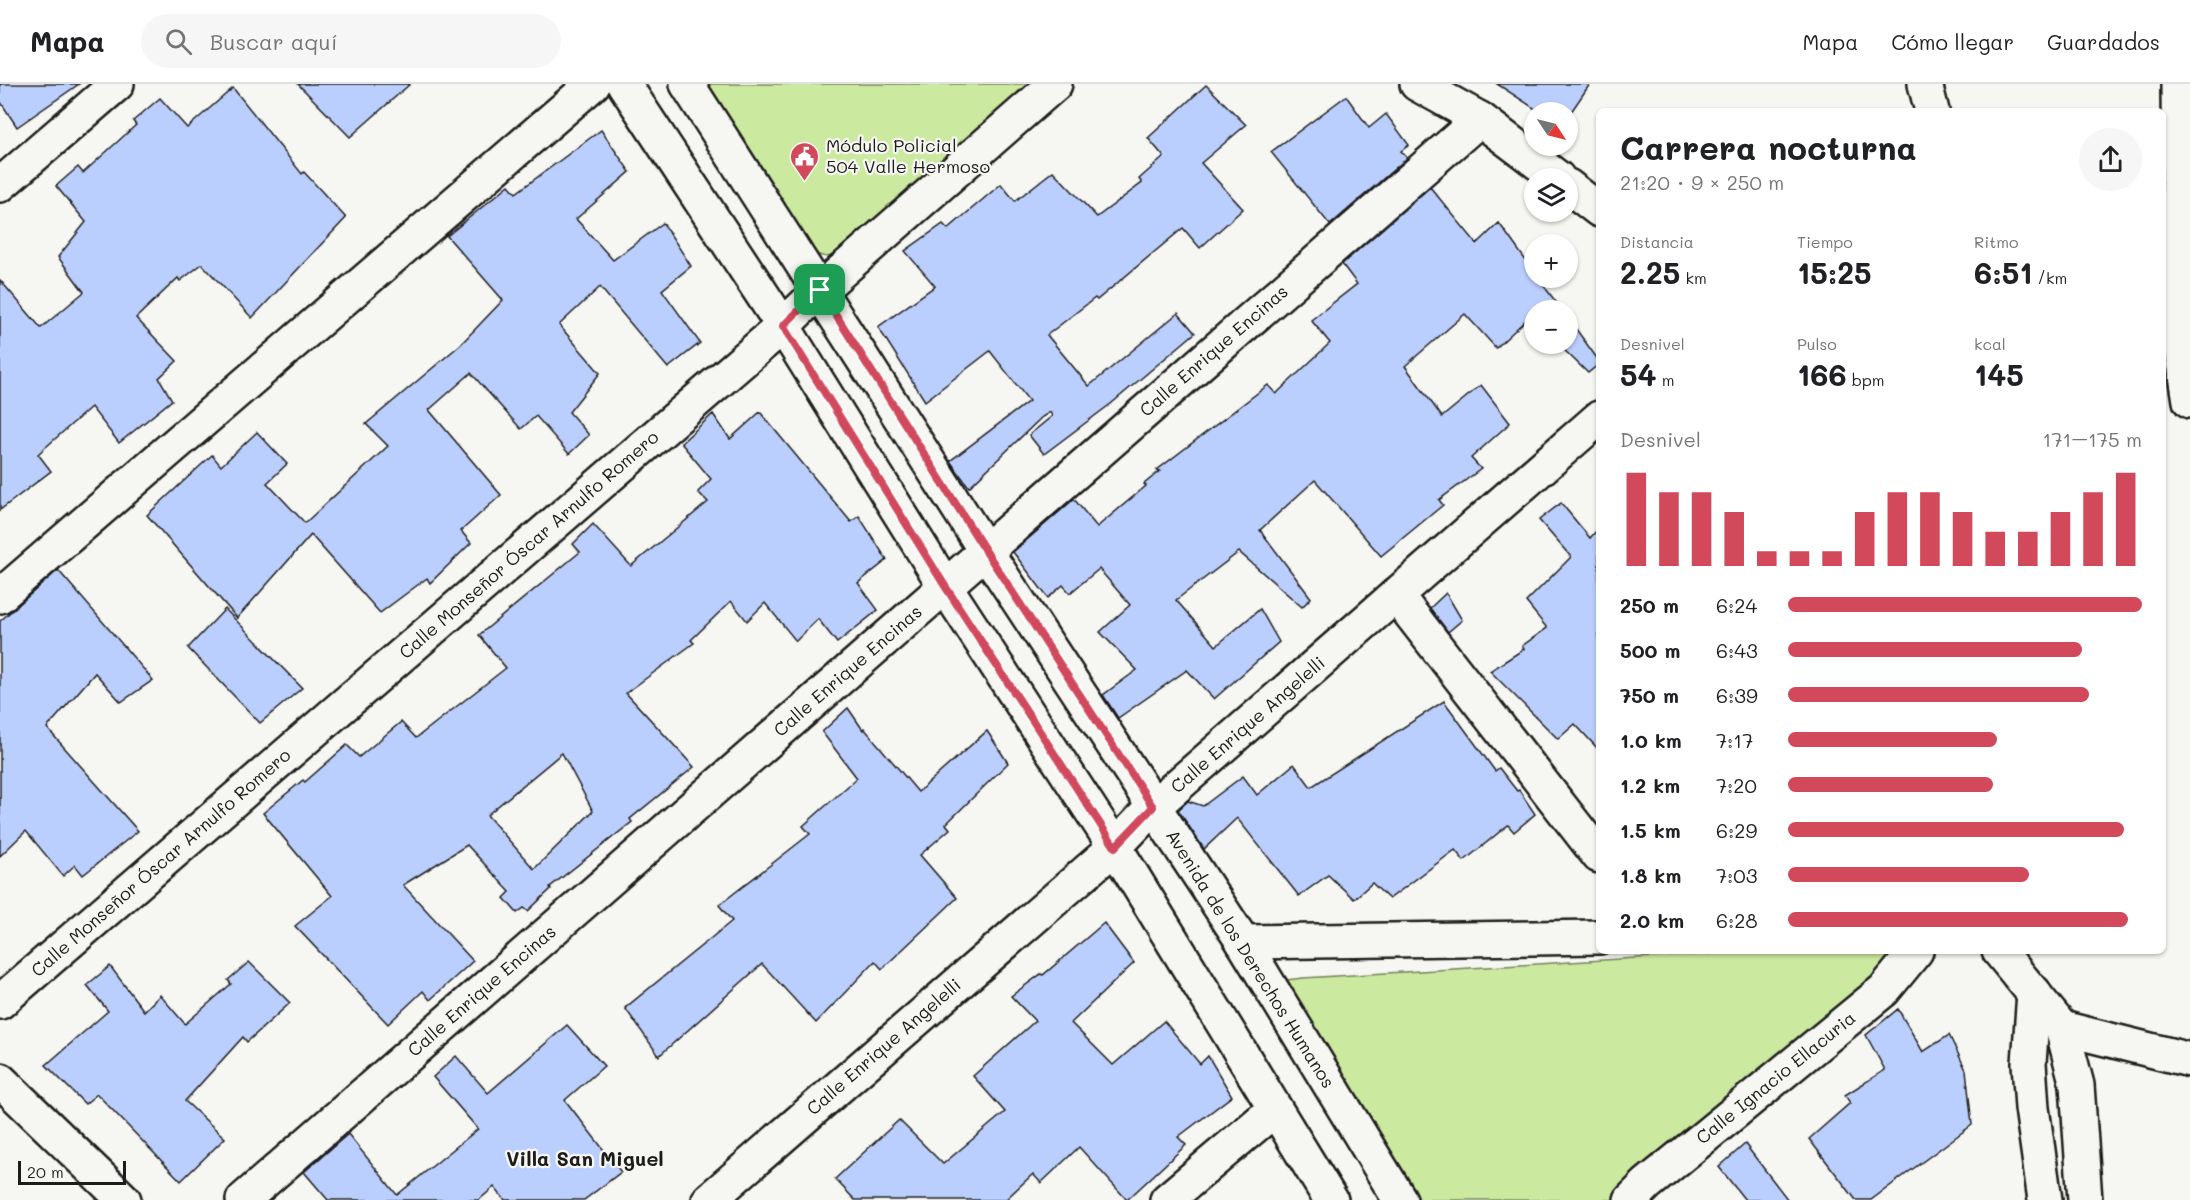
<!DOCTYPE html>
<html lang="es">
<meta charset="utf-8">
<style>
body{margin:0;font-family:Mali,sans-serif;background:#f6f6f6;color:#202124;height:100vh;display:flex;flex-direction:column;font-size:22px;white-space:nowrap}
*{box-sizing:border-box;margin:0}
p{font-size:20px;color:#757577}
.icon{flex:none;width:33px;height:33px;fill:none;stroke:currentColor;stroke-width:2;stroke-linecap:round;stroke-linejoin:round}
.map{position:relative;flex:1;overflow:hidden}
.drawer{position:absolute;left:1596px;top:24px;width:570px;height:846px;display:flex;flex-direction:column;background:#fff;border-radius:9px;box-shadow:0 2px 4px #0004}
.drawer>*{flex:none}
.needle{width:39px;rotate:125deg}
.tools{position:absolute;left:1524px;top:18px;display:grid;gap:12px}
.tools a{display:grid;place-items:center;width:54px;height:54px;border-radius:50%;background:#fff;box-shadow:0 2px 4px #0004;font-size:30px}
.scale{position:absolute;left:18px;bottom:15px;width:108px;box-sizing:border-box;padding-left:6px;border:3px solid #1c1c1c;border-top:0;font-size:16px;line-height:21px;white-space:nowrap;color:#1c1c1c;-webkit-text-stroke:4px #f6f6f2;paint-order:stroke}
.pin{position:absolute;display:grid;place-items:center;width:51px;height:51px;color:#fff;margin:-26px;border-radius:12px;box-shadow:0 3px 9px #0006}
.round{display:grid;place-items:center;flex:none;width:63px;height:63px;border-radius:32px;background:#f6f6f6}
.overview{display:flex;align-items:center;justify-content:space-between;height:102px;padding:0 24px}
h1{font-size:33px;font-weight:700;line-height:45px}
.metrics{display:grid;grid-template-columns:repeat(3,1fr);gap:9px;height:102px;padding:6px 24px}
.metrics div{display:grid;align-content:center}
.metrics b{font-size:30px;font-weight:700}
.metrics small{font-size:16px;font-weight:400}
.metrics p{font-size:16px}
.chart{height:168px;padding:12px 24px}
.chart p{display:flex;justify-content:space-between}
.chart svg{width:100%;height:108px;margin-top:6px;stroke:#d1495b;stroke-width:6}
ul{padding:0 24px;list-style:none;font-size:20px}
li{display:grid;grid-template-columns:96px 72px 1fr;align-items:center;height:45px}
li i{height:15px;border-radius:8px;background:#d1495b}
header{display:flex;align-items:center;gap:36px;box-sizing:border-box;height:84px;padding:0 30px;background:#fff;border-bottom:2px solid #e0e0e0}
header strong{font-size:28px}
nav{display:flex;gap:33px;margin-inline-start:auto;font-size:21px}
.search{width:420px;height:54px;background:#f6f6f6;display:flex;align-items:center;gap:15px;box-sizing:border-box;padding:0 21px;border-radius:33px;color:#757577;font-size:22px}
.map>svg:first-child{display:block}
</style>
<header>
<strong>Mapa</strong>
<div class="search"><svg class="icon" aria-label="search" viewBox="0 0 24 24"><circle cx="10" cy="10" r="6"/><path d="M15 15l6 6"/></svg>Buscar aquí</div>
<nav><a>Mapa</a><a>Cómo llegar</a><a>Guardados</a></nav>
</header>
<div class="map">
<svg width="2190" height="1116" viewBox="0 0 2190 1116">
<rect width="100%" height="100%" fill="#f6f6f2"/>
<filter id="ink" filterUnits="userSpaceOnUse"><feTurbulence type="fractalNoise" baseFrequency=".0167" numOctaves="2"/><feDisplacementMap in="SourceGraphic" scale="12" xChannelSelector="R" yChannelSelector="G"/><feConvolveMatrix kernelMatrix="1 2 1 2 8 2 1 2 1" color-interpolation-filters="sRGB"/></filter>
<g filter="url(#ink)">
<g fill="#cce9a0" stroke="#74825e" stroke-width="1.5">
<path d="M705,0H1029L846,162C831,175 826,176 808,166Z"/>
<polygon points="1752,867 1916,867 1642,1116 1400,1116 1276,902 1286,896 1303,894"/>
</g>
<g fill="#bbcfff" stroke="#1c1c1c" stroke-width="1.5" fill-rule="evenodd">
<polygon points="0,0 79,0 17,43 0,17"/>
<polygon points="298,0 410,0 350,53"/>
<polygon points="1497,0 1590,0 1571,28 1540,28"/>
<polygon points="1206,1 1246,41 1201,79 1243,125 1200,164 1183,144 1097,216 1095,214 1047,251 1089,302 1178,229 1195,249 1112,319 1044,370 1029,351 1052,332 1050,328 1042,333 969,403 950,377 1029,317 990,267 925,317 878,243 935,202 905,167 943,140 948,145 1001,100 1015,117 1053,87 1097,133 1142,99 1139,95 1164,73 1148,54"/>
<polygon points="233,4 302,90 304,88 346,134 252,234 202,180 180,197 178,194 136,234 177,277 159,294 172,316 119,359 91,323 38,370 51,387 0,426 0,196 41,244 84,208 58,173 86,138 56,102 78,83 83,89 136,41 133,37 160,14 187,44"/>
<polygon points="1346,12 1369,44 1386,30 1409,61 1401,67 1407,74 1330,141 1271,68"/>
<polygon points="601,46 630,88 576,135 613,176 663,139 691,182 662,206 700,259 668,284 600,203 559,241 600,289 569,328 589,351 569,370 536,332 521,345 471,289 429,326 501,411 461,447 471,459 430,499 427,494 380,529 311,451 237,534 147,431 212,371 221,382 257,348 287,380 267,399 305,439 388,362 366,340 460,261 503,216 447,152 509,101 516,109"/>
<polygon points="1430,103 1477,160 1499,139 1534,188 1534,194 1538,194 1562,226 1534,226 1534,236 1530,232 1496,264 1465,230 1405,282 1442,333 1481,301 1510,339 1471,374 1481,385 1439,416 1443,421 1381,472 1315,396 1260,446 1311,514 1302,523 1239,468 1176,516 1216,562 1260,525 1279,558 1214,615 1187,586 1118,634 1103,611 1137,586 1100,548 1130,521 1099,485 1070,509 1063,501 1048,514 1013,468 1074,415 1097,443 1146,402 1144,400 1160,387 1157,386 1268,301 1276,310 1330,259 1311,236 1357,200 1342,180"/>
<polygon points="1568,234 1599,277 1599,280 1588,289 1558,260 1568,260"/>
<path d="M760,328L851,438L859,432L887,476L858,499L878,526L837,559L818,535L796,557L765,519L747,537L731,517L691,556L694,559L626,609L694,683L630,735L632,738L550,803L551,805L528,827L524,824L517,829L504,814L510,808L467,761L403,801L473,877L430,916L423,907L388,940L295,842L332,812L263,729L303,696L305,698L347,661L359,673L401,638L416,654L506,584L479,551L580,468L573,460L593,440L631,482L708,418L698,408L711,395L681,359L713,330L730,355ZM562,669L593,727L534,785L487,731Z"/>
<polygon points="1561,419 1590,454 1599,444 1599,666 1575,640 1558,655 1490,587 1524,565 1522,562 1547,544 1526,518 1571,473 1539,436"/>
<polygon points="58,486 153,596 121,618 95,589 47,644 138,747 83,791 75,781 63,792 26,747 0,772 0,537"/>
<polygon points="1446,509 1462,536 1448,548 1430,524"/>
<polygon points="225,525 302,604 260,639 188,564"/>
<polygon points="1444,617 1495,687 1499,684 1517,707 1519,706 1535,730 1514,748 1508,741 1464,777 1455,766 1389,815 1372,799 1354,815 1328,791 1299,812 1237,734 1204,765 1178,726 1188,717 1203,722 1243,692 1257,711 1294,680 1311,703"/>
<polygon points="848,624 863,646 864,644 918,708 987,647 1008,679 946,740 950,745 920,771 957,814 882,885 875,877 816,939 762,880 659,972 625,924 732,837 719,821 810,750 803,742 857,694 822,648"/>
<polygon points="1104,839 1134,879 1071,939 1113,981 1164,937 1200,980 1208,972 1232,1012 1178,1053 1186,1061 1127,1116 1079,1063 1041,1099 1033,1090 1005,1116 855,1116 835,1095 899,1036 943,1080 1005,1028 973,992 1035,937 1011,912 1041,890 1043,891"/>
<polygon points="249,878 290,919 247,958 243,953 185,1017 225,1054 181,1097 97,1010 85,1020 46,981 108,927 87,901 110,882 144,927 160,911 185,940 231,900 228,896"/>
<polygon points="1898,925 1923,968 1949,951 1966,986 1972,1041 1871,1116 1856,1116 1809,1055 1850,1019 1845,1011 1885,986 1866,951"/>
<polygon points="567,941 604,982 565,1016 621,1088 584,1116 505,1116 494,1103 479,1116 328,1116 304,1088 348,1050 397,1111 478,1045 433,993 456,972 488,1009"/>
<polygon points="1745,1060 1788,1116 1745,1116 1719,1083"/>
</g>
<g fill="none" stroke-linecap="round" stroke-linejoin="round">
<defs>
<g id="street">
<polyline points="624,0 783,242 945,502 1115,763 1331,1116"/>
<polyline points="687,0 985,466 1243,858 1400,1116"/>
<polyline points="1925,0 1932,27"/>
<polyline points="2178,0 2180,253 2190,317"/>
<polyline points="0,101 117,0"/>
<polyline points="1396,511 1599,772"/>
<polyline points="0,512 593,0"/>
<polyline points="1243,858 1599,853"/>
<polyline points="1999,867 2062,944 2077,1001 2085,1116"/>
<polyline points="2034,908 2029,979 2032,1024 2045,1116"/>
<polyline points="0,918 783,242 820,206 1055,0"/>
<polyline points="2062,944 2190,976"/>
<polyline points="0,996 124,1116"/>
<polyline points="243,1116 1480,35"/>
<polyline points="1167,1116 1275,1025"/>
<polyline points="1631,1116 1647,1100 1884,906 1916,867"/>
</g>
<g id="secondary">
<polyline points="1417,0 1480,35 1558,94"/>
<polyline points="1568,102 1599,126"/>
<polyline points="709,1116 1115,763 1153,723 1599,334"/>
</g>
</defs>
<use href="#street" stroke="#1c1c1c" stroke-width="38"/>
<use href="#secondary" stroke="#1c1c1c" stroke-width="38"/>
<use href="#street" stroke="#f6f6f2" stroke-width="33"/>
<use href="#secondary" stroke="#f6f6f2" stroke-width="33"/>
</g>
</g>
<g fill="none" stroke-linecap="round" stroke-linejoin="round" filter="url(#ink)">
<defs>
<polygon id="route" points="820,206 985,466 1153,723 1115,763 945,502 783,242"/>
</defs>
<use href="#route" stroke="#fff" stroke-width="12"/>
<use href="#route" stroke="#d1495b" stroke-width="8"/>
</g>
<defs>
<symbol id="civic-pin" viewBox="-11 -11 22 30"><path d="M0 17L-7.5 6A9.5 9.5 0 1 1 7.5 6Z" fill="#d1495b" stroke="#f6f6f2"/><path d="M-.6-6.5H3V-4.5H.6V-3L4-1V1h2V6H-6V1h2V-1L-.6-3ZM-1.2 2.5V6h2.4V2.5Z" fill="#fff"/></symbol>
</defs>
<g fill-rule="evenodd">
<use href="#civic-pin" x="788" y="56" width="33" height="45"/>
</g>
<g text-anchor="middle" stroke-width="4.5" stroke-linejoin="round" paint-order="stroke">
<g font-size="18" fill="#1c1c1c" stroke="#f6f6f2" text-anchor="start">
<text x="826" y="68">Módulo Policial<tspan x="826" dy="21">504 Valle Hermoso</tspan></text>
</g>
<g font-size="18" fill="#1c1c1c" stroke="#f6f6f2">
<text transform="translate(1214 267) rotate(-41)" y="6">Calle Enrique Encinas</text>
<text transform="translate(529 461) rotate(-41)" y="6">Calle Monseñor Óscar Arnulfo Romero</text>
<text transform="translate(848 587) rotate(-41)" y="6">Calle Enrique Encinas</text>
<text transform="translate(1248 641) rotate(-41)" y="6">Calle Enrique Angelelli</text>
<text transform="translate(161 779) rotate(-41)" y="6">Calle Monseñor Óscar Arnulfo Romero</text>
<text transform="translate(1250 875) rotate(58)" y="6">Avenida de los Derechos Humanos</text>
<text transform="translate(482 907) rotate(-41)" y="6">Calle Enrique Encinas</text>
<text transform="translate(884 963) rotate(-41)" y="6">Calle Enrique Angelelli</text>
<text transform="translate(1776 994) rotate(-39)" y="6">Calle Ignacio Ellacuria</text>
</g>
<g font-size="20" font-weight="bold" fill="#1c1c1c" stroke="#f6f6f2">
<text x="585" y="1082">Villa San Miguel</text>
</g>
</g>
</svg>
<div class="tools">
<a><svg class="needle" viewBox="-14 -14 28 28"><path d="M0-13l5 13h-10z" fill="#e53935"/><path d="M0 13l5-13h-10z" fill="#757577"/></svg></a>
<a><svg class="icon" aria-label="layers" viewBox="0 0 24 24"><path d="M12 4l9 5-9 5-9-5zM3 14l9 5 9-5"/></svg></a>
<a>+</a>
<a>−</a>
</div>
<div class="scale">20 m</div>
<div class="pin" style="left:820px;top:206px;background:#1e9e55"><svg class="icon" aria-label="arrive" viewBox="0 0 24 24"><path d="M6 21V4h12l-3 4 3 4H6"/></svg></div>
<section class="drawer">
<div class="overview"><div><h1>Carrera nocturna</h1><p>21:20 · 9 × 250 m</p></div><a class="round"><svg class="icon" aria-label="share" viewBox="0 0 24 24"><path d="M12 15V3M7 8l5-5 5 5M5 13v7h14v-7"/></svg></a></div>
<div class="metrics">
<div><p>Distancia</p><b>2.25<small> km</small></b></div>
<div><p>Tiempo</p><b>15:25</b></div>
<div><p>Ritmo</p><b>6:51<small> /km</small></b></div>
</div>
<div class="metrics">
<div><p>Desnivel</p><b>54<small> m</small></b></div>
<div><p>Pulso</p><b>166<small> bpm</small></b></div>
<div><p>kcal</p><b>145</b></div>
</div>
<div class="chart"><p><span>Desnivel</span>171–175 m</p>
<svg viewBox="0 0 160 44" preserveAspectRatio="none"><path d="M5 44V6M15 44V14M25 44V14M35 44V22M45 44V38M55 44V38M65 44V38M75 44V22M85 44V14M95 44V14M105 44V22M115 44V30M125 44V30M135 44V22M145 44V14M155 44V6"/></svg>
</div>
<ul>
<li><b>250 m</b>6:24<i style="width:100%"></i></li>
<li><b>500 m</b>6:43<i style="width:83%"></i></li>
<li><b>750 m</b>6:39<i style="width:85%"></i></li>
<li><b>1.0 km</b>7:17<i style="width:59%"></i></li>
<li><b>1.2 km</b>7:20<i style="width:58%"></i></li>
<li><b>1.5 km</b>6:29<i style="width:95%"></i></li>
<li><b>1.8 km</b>7:03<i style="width:68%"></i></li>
<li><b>2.0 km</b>6:28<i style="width:96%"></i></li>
</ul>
</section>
</div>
